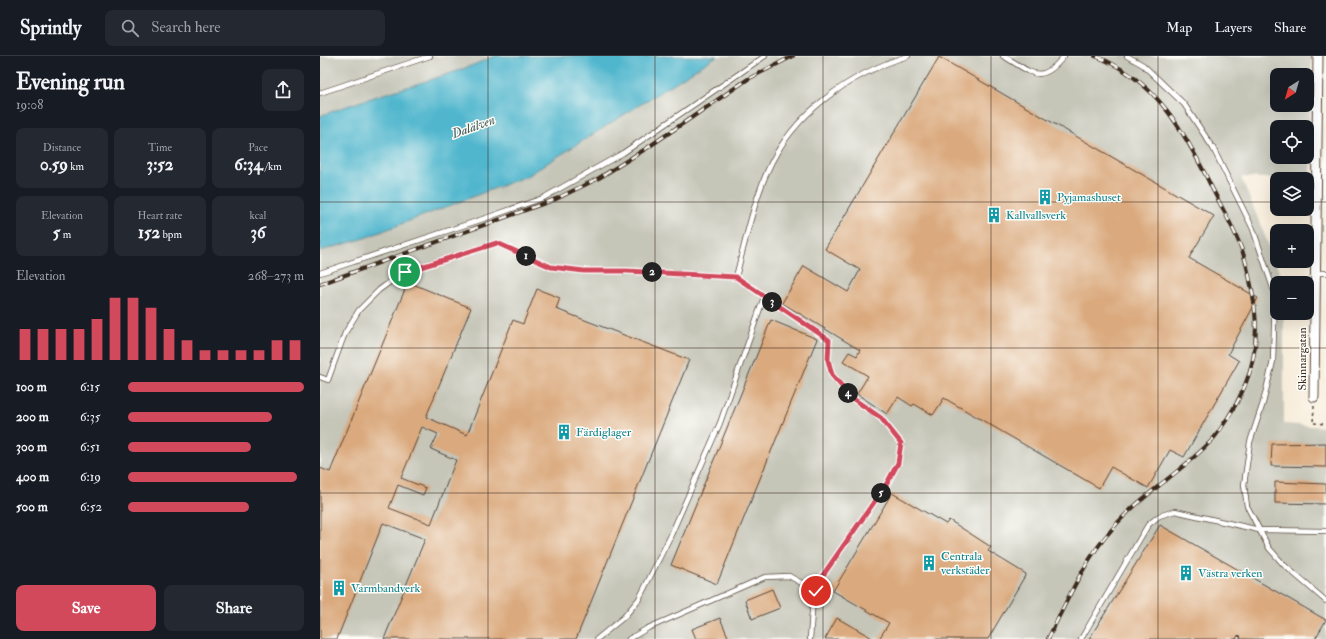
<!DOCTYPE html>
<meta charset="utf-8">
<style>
body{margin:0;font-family:"IM FELL Double Pica",serif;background:#242831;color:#f1f3f6;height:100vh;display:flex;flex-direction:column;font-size:15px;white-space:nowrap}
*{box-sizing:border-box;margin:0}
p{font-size:13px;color:#9ea1a6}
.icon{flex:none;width:22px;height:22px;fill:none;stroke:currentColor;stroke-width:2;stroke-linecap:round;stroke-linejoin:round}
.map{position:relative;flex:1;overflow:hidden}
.details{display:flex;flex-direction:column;background:#171b24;width:320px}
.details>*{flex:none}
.needle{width:26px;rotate:217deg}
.fabs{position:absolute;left:950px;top:12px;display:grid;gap:8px}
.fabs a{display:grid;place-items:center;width:44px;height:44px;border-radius:8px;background:#171b24;box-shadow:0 4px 16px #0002;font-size:20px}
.pin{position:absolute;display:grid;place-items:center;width:34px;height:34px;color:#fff;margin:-17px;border:2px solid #fff;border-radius:50%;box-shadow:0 1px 4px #0007}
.km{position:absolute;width:20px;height:20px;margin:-10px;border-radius:50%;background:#222;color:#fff;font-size:11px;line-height:20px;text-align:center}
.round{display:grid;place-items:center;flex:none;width:42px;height:42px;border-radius:8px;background:#242831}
.overview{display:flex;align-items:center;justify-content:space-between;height:68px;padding:0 16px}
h1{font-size:22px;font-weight:700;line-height:30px}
.figures{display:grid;grid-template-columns:repeat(3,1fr);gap:6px;height:68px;padding:4px 16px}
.figures div{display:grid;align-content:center;border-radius:8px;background:#242831;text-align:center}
.figures b{font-size:17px;font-weight:700}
.figures small{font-size:11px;font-weight:400}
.figures p{font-size:11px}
.chart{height:112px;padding:8px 16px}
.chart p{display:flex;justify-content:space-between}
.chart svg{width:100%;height:72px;margin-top:4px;stroke:#d1495b;stroke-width:6}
.cta{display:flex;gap:8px;margin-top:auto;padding:8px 16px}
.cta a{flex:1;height:46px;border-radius:8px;background:#d1495b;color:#fff;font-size:16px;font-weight:700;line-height:46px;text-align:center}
.cta a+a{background:#242831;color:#f1f3f6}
ul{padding:0 16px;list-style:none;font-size:13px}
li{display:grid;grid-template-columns:64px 48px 1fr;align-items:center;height:30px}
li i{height:10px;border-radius:5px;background:#d1495b}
header{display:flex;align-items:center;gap:24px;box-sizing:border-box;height:56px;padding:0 20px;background:#171b24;border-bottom:1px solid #363941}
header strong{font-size:19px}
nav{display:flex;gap:22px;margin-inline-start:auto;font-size:14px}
.search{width:280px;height:36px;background:#242831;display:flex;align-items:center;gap:10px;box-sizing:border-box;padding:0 14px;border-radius:8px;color:#9ea1a6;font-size:15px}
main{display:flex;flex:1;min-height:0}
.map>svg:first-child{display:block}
</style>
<header>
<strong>Sprintly</strong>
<div class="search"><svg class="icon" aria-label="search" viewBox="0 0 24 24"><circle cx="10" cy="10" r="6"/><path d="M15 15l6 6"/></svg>Search here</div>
<nav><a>Map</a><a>Layers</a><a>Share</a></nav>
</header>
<main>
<section class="details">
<div class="overview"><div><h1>Evening run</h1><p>19:08</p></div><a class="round"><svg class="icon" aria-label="share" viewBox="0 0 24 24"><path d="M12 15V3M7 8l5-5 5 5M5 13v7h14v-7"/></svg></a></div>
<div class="figures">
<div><p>Distance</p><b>0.59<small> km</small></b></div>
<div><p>Time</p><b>3:52</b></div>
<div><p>Pace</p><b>6:34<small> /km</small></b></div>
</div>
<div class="figures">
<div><p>Elevation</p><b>5<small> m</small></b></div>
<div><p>Heart rate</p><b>152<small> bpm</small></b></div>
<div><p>kcal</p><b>36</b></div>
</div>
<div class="chart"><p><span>Elevation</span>268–273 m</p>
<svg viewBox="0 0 160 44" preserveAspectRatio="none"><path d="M5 44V25M15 44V25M25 44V25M35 44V25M45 44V19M55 44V6M65 44V6M75 44V12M85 44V25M95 44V32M105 44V38M115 44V38M125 44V38M135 44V38M145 44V32M155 44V32"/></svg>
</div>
<ul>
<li><b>100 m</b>6:15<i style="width:100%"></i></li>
<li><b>200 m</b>6:35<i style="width:82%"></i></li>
<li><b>300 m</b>6:51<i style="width:70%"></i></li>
<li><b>400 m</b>6:19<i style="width:96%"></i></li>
<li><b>500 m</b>6:52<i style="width:69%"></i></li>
</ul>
<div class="cta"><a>Save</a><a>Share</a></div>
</section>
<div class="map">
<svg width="1006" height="583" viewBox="0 0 1006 583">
<rect width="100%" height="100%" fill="#fdfcf7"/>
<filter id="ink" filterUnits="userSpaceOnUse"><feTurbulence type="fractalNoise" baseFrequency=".025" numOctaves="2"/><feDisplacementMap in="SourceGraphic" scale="8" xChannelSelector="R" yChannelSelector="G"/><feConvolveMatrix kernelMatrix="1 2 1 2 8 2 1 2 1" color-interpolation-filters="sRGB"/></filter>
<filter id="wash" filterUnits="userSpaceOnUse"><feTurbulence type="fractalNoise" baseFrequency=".012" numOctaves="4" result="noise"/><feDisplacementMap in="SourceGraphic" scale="16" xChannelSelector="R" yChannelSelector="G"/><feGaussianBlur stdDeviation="0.9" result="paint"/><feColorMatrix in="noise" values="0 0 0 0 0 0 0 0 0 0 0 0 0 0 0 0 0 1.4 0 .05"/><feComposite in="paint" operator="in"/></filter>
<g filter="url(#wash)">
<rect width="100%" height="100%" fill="#f8eddb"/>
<path fill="#c5c5b8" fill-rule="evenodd" d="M0,0H992L989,73L991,124L921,121L964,227H957V257H964V368L1006,371V583H0ZM957,19H987V49H957ZM957,71H987V101H957Z"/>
<path fill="#4fb6cd" stroke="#457076" d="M175,0H397L207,120L42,183L0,195V60C57,37 119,25 175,0Z"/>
<g id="blocks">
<g fill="#daa97d" fill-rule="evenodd">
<polygon points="619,1 894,160 869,202 938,242 908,298 919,305 864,401 850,394 828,432 791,411 779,432 624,342 613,359 594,348 592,350 578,341 567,358 537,338 548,320 523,305 529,296 537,300 540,294 462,247 484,210 528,236 540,214 505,193"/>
<path d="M88,226L151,252L106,361L147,379L193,264L203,268L217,233L240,242L236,253L369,304L256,583H64L105,483L63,467L17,583H0V412L10,416ZM102,371L118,378L111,393L136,404L111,468L69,452L78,429L103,439L106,432L81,422Z"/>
<polygon points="451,264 497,283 397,528 351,509"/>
<polygon points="1006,387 1006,411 951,410 952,388"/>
<polygon points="955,426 1006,428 1006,448 955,447"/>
<polygon points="572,437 626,468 629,464 671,491 668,495 706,518 668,583 559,583 569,567 513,535"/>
<polygon points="840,469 1006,564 995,583 769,583"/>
<polygon points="452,533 460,552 432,563 425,544"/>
<polygon points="400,562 409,583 376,583 372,573"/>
<polygon points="517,562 554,583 505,583"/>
</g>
</g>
</g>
<g filter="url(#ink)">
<use href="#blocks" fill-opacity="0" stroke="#57473a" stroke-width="1"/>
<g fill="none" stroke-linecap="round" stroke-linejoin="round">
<defs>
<g id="lane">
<path d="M683,0C710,14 719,32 744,0"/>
<polyline points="807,0 823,9 864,48 893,92 933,173 955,238 953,305 943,347 930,386 924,429 927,450 949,492 964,509 1006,545"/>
<polyline points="0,37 110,0"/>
<polyline points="0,217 166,162 223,142 303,97 445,0"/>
<polyline points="994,217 1006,217"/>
<polyline points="0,321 8,324 25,277 39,254 59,234 85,215 177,187 231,211 264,215 307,215 416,221"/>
<polyline points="277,583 304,561 319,543 350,481 400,367 444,241"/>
<polyline points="309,583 328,572 445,521 469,520 496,535"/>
<path d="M490,583L493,542L501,522L566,429L578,407L581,387L561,362L532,342L512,319L508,304L509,283L416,221C425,186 433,149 447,116C472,58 529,18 588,0"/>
<polyline points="761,583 828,469 839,460 855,455 939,474 1006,475"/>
</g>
<polyline id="street" points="994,341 998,0"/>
</defs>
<use href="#lane" stroke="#57473a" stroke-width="6"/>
<use href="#street" stroke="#57473a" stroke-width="11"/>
<polyline stroke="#57473a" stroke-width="1.5" stroke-dasharray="3 3" stroke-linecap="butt" points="994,350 993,367 1006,368"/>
<use href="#lane" stroke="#fff" stroke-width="4.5"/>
<use href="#street" stroke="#fff" stroke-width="9"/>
<defs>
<g id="rail">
<polyline points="0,228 236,143 279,122 327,92 428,23 473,0"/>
<path d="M728,583C747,545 764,504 793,472C822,438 862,416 892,384C898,378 902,370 907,363C935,321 941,283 932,234C929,219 926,203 920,189C912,169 901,150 891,130C864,75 836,23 775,0"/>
<polyline points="918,583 919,581"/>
</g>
</defs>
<use href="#rail" stroke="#3b2a1e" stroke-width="4"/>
<use href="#rail" stroke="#fdfcf7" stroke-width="2.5" stroke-dasharray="8" stroke-linecap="butt"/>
</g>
</g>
<g fill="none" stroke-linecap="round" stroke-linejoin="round" filter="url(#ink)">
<defs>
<polyline id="route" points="85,216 177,187 231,211 264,215 307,215 416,221 509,284 508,304 512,319 532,342 561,362 581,387 578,407 566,429 501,522 496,535"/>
</defs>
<use href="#route" stroke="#fff" stroke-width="8"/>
<use href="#route" stroke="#d1495b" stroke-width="5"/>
</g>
<path fill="none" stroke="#3b2a1e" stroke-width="1" stroke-opacity="0.55" d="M168,0V583M335,0V583M503,0V583M671,0V583M838,0V583M0,146H957M987,146H1006M0,292H1006M0,437H1006"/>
<defs>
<symbol id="building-bare" viewBox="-9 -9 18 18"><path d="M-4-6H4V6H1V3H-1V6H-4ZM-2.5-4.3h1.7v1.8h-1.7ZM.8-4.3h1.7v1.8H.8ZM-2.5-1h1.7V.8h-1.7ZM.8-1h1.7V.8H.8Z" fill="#0f9aa8" stroke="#fdfcf7" stroke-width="2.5" paint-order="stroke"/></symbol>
</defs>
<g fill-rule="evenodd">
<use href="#building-bare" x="714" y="130" width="22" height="22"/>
<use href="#building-bare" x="663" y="148" width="22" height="22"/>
<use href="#building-bare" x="233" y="365" width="22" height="22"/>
<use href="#building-bare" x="598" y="496" width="22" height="22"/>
<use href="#building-bare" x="855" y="506" width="22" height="22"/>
<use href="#building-bare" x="8" y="521" width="22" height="22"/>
</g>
<g text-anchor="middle" stroke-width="3" stroke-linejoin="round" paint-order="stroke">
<g font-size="12" fill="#0d838f" stroke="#fdfcf7" text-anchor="start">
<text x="737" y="145">Pyjamashuset</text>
<text x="686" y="163">Kallvallsverk</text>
<text x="256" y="380">Färdiglager</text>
<text x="621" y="504">Centrala<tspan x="621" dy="14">verkstäder</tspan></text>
<text x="878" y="521">Västra verken</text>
<text x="31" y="536">Varmbandverk</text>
</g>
<g font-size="12" fill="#3b2a1e" stroke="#fdfcf7">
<text transform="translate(982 303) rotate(-90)" y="4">Skinnargatan</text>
</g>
<g font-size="13" font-style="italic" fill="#425b5b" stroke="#fdfcf7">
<text transform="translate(153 70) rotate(-20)" y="5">Dalälven</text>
</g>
</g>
</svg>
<div class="fabs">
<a><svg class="needle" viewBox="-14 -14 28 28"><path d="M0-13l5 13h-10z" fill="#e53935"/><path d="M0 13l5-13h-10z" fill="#9ea1a6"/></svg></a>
<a><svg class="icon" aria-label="locate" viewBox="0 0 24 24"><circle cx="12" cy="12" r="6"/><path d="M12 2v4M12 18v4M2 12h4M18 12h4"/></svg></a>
<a><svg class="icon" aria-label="layers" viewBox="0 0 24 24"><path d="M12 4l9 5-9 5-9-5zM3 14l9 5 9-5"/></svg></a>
<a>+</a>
<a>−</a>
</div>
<div class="pin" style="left:85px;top:216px;background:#1e9e55"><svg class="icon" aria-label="arrive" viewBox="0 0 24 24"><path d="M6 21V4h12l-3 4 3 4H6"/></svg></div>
<div class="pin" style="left:496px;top:535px;background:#d93025"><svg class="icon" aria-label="check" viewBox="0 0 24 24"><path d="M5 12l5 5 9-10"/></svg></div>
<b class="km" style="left:206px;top:200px">1</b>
<b class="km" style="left:332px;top:216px">2</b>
<b class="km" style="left:452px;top:246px">3</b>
<b class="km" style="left:528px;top:337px">4</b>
<b class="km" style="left:561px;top:437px">5</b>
</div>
</main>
